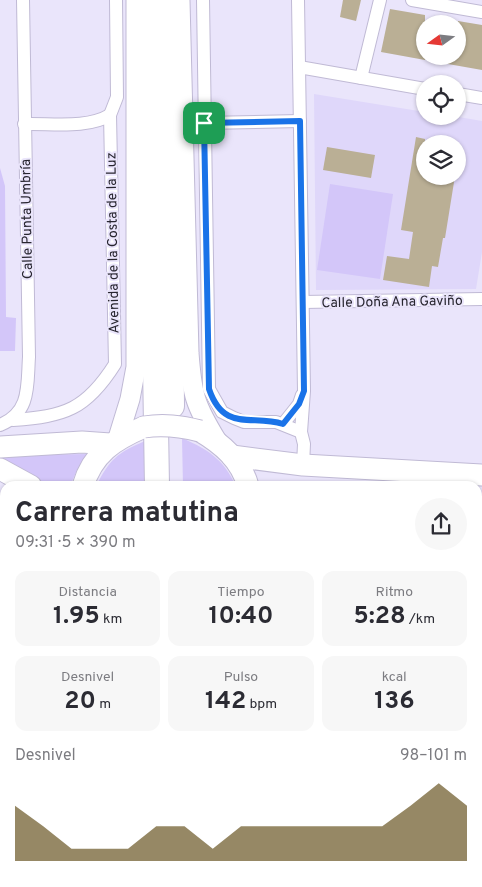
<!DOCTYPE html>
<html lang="es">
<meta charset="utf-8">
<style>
body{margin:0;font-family:Overpass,sans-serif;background:#f7f7f7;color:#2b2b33;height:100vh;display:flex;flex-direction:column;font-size:19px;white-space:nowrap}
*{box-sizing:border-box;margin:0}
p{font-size:16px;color:#7c7c81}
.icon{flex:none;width:28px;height:28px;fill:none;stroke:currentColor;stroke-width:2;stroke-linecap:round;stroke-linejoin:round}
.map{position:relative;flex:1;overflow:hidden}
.side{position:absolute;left:0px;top:481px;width:482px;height:406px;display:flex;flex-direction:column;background:#fff;border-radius:15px 15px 0 0;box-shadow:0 1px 4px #0004}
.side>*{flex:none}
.needle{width:32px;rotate:255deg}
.tools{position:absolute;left:416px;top:15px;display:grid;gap:10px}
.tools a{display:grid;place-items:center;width:50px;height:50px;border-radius:50%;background:#fff;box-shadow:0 1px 4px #0004;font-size:25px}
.pin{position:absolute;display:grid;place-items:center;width:42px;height:42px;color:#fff;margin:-21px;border-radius:10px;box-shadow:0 2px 8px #0006}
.round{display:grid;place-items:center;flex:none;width:52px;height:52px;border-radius:26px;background:#f7f7f7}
.overview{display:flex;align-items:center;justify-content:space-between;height:85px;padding:0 15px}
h1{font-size:28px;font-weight:700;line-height:38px}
.figures{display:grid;grid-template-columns:repeat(3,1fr);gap:8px;height:85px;padding:5px 15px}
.figures div{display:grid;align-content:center;border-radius:12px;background:#f7f7f7;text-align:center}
.figures b{font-size:25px;font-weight:700}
.figures small{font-size:14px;font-weight:400}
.figures p{font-size:14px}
.chart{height:140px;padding:10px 15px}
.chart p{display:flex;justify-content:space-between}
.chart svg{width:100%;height:90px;margin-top:5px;fill:#6a5725;opacity:.7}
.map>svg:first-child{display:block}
</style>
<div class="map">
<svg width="482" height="887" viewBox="0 0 482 887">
<rect width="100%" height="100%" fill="#eae5fb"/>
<path fill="#dfd7fa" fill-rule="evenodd" d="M314,94L425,112V116H453L482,121V252L476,289L316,290ZM425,144H458V176H425Z"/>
<g fill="#d3c6f9">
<polygon points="0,168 5,186 6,317 16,318 15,351 0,351"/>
<polygon points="330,184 393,194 380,279 317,270"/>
<path d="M182,438C209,450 223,459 236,486H183Z"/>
<path d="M145,441L147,486H96C110,459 117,453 145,441Z"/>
<polygon points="91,454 77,470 70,486 45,486 21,470 0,460 0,455"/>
</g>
<g fill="#baaf95">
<polygon points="343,0 361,0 356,21 340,17"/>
<polygon points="390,9 425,15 425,60 381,52"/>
<polygon points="458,21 482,25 482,70 431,61 432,56 458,56"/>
<polygon points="416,137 425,139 425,176 455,176 445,238 443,238 438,267 432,266 429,287 383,280 387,256 409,259 413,232 401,230"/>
<polygon points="327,147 375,155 371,178 323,170"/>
</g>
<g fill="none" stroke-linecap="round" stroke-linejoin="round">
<defs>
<g id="street">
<polyline points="203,0 209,389 222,412 234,418 244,422 276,422 301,432"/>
<polyline points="298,0 304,391 301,432 304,444 303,465"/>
<polyline points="412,0 482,12"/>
<polyline points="299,67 425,89"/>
<polyline points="361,78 380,0"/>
<polyline points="458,94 482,98"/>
<polyline points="204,123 300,121"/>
<path d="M24,124C51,123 87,129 110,115"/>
<polyline points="303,302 482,299"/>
<path d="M13,420C65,416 86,410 115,364L110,115L117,97L116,0"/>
<polyline points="283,424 299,404 302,395"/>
<path d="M0,425C31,412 27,386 29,357L23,0"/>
<polyline points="478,687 482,686"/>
<polyline points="0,700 5,700"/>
<polyline points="258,882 259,887"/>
</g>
<g id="secondary">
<path d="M180,1L189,353C192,395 195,405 217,441"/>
<polyline points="118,438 130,399 136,367 136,0"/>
</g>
<g id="primary">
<path d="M200,431C222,444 241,460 248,486"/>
<polyline points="0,447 82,442 110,444"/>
<polyline points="232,456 303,465 482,475"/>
<polyline points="0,469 31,486"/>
<path d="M83,486C93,453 114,440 144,427"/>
<polyline points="478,506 482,507"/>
</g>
<g id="highway">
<polyline points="149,0 157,486"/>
<polyline points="169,0 172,406"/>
<polyline points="171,882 171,887"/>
<polyline points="202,882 202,887"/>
</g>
</defs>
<use href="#street" stroke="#c0bad5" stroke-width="14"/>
<use href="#secondary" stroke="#c0bad5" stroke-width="21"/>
<use href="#primary" stroke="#c0bad5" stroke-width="23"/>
<use href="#highway" stroke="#c0bad5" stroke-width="26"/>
<use href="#street" stroke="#fff" stroke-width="12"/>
<use href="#secondary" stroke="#fff" stroke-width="19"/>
<use href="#primary" stroke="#fff" stroke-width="21"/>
<use href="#highway" stroke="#fff" stroke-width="24"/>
<defs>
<path id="primary-bridge" d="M144,427C164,424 180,426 200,431"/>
</defs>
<use href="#primary-bridge" stroke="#c0bad5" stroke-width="23" stroke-linecap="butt"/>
<use href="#primary-bridge" stroke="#fff" stroke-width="21"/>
</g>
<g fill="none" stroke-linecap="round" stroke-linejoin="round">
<defs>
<path id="route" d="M300,121L304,391L299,404L283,424C252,414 224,433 209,389L204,123Z"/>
</defs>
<use href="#route" stroke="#fff" stroke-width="10"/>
<use href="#route" stroke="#1a73e8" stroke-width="6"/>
</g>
<g text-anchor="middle" stroke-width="4" stroke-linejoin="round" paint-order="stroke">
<g font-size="14" fill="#282630" stroke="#eae5fb">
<text transform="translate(26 219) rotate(-91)" y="5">Calle Punta Umbría</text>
<text transform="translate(112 243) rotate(-91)" y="5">Avenida de la Costa de la Luz</text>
<text transform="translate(392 301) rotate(-1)" y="5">Calle Doña Ana Gaviño</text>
</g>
</g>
</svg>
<div class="tools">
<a><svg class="needle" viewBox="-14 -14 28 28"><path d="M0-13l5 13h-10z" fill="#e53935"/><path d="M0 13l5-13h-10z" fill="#7c7c81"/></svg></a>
<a><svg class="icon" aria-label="locate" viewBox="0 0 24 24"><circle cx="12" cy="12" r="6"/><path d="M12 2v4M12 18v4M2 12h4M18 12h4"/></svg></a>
<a><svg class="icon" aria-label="layers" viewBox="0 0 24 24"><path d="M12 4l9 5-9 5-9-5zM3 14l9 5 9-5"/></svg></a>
</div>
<div class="pin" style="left:204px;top:123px;background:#1e9e55"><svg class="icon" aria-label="arrive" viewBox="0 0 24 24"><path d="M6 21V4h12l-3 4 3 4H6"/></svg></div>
<section class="side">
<div class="overview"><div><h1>Carrera matutina</h1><p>09:31 · 5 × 390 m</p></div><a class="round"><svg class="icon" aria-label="share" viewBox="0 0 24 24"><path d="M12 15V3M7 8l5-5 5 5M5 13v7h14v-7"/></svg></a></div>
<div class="figures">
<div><p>Distancia</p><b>1.95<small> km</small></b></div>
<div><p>Tiempo</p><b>10:40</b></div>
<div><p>Ritmo</p><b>5:28<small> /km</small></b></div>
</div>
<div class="figures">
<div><p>Desnivel</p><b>20<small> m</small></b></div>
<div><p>Pulso</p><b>142<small> bpm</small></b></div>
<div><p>kcal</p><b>136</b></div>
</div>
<div class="chart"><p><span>Desnivel</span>98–101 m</p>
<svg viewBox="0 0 160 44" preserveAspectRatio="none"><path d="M0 44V17L10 27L20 38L30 38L40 38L50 27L60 27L70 38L80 27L90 27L100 27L110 27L120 27L130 27L140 17L150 6L160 17V44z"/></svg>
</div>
</section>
</div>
